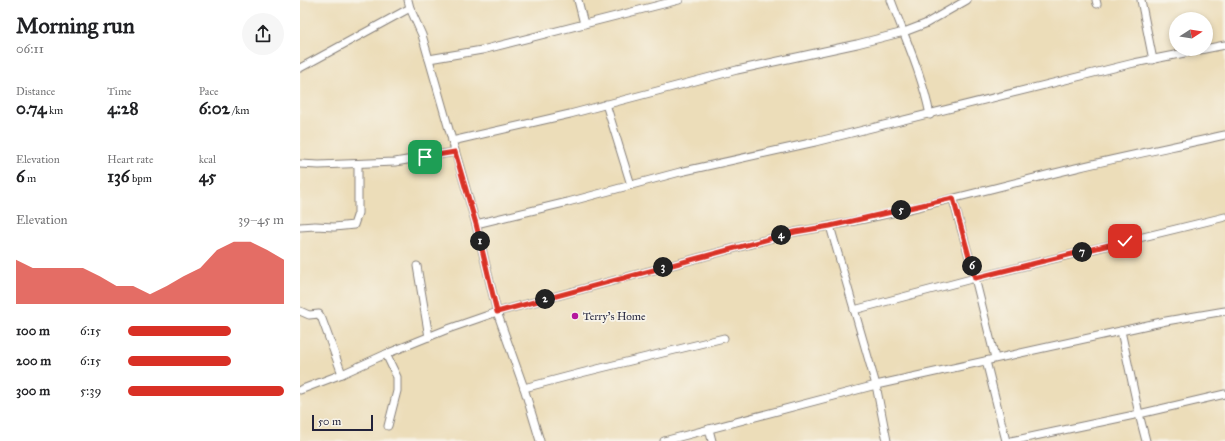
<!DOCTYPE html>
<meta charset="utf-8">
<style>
body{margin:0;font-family:"IM FELL Great Primer",serif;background:#f6f6f6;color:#202124;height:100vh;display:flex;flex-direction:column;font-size:15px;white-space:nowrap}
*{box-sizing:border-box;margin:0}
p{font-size:13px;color:#757577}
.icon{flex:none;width:22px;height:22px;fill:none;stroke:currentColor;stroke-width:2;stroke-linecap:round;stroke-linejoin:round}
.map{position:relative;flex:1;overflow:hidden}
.side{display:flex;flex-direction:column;background:#fff;width:300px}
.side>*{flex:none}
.needle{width:26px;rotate:78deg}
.buttons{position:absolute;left:869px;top:12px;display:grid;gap:8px}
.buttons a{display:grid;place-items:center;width:44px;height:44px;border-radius:50%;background:#fff;box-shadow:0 2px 6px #0003;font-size:20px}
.scale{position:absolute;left:12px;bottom:10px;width:61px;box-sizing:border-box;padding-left:4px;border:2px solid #22223b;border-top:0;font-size:11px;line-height:14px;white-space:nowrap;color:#22223b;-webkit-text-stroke:3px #f7f3e8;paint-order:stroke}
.pin{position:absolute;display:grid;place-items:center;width:34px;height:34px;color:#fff;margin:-17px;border-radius:8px;box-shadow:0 2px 6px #0006}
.km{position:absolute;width:20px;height:20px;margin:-10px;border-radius:50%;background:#222;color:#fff;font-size:11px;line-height:20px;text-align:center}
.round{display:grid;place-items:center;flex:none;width:42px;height:42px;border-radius:21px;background:#f6f6f6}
.overview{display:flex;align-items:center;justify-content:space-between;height:68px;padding:0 16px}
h1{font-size:22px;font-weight:700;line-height:30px}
.metrics{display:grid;grid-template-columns:repeat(3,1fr);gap:6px;height:68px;padding:4px 16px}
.metrics div{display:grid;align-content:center}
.metrics b{font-size:17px;font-weight:700}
.metrics small{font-size:11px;font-weight:400}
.metrics p{font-size:11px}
.chart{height:112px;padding:8px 16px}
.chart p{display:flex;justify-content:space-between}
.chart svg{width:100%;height:72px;margin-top:4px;fill:#d93025;opacity:.7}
ul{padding:0 16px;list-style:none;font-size:13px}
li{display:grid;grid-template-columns:64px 48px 1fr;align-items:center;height:30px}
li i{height:10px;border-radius:5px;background:#d93025}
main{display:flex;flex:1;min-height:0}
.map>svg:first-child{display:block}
</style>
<main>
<section class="side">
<div class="overview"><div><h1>Morning run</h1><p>06:11</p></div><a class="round"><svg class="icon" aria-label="share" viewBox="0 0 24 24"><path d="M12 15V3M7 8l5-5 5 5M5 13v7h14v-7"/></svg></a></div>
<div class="metrics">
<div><p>Distance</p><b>0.74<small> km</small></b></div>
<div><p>Time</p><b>4:28</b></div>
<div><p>Pace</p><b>6:02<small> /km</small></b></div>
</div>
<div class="metrics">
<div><p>Elevation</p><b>6<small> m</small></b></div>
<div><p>Heart rate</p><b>136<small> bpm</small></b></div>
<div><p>kcal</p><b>45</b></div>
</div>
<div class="chart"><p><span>Elevation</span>39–45 m</p>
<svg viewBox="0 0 160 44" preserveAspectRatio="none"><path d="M0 44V17L10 22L20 22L30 22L40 22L50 27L60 33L70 33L80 38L90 33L100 27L110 22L120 11L130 6L140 6L150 11L160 17V44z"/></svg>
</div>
<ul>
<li><b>100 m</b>6:15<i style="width:66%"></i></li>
<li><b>200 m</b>6:15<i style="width:66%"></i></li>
<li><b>300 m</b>5:39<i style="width:100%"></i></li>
</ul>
</section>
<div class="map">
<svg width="925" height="441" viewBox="0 0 925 441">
<rect width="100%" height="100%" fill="#f7f3e8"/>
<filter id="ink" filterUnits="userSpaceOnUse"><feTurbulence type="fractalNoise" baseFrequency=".025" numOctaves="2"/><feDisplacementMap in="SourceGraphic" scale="8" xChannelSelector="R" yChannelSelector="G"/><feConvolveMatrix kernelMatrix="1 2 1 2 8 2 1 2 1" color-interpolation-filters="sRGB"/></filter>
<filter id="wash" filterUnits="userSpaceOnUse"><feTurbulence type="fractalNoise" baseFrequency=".012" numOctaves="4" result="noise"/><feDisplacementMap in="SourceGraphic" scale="16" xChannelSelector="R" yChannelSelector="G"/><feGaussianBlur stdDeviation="0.9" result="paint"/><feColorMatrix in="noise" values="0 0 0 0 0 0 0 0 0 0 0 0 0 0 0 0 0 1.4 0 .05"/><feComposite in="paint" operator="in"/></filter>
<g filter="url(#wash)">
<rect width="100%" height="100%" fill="#ecddb9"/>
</g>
<g filter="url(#ink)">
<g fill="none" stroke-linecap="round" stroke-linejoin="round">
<defs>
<g id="street">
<polyline points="278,0 284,24"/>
<path d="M591,0C605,38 622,74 630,115"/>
<polyline points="796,0 797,4"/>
<polyline points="841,0 853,60"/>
<polyline points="110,8 122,35 176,224 197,312 224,388 240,441"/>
<polyline points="129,59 182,50 379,0"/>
<polyline points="0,68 110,8 108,0"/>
<polyline points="306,104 331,185"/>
<polyline points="152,141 270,114 437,70 557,44 604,32 625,24 667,0"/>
<polyline points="0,164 19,165 95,162 155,152"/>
<polyline points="653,199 675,278 695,358"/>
<polyline points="176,224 268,202 380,172 515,142 834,63 925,45"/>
<polyline points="530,226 576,385 587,441"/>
<polyline points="0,227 15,226 34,227 54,225 58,213 58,164"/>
<polyline points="117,266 129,337"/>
<polyline points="554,310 675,278 925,217"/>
<polyline points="0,311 9,315 19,314 22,319 42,374"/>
<polyline points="821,331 839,414 846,441"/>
<polyline points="86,354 97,377 97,391 88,426"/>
<polyline points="686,361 706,441"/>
<polyline points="224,388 281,373 424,338"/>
<path d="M0,390L42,374L86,354L148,329L197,312L495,232C590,217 683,190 776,168C826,156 876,146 925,135"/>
<polyline points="409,429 412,441"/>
<polyline points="364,441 576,385 866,321 925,311"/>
<polyline points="711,441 839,414 925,394"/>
</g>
</defs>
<use href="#street" stroke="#87807a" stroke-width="9"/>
<use href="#street" stroke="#fff" stroke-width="7"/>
</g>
</g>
<g fill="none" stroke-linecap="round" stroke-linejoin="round" filter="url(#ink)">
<defs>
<polyline id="route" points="125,157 155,152 176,224 197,312 495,232 530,226 653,198 675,278 825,241"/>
</defs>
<use href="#route" stroke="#fff" stroke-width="8"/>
<use href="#route" stroke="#d93025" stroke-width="5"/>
</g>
<circle fill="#b5179e" stroke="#f7f3e8" stroke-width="1.5" cx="275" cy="316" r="4"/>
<g text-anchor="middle" stroke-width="3.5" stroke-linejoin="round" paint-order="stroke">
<g font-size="11" fill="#22223b" stroke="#f7f3e8" text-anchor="start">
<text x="283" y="320">Terry's Home</text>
</g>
</g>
</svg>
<div class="buttons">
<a><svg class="needle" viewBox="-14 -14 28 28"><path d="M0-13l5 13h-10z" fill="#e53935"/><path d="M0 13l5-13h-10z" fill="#757577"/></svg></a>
</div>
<div class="scale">50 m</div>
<div class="pin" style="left:125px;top:157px;background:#1e9e55"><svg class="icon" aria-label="arrive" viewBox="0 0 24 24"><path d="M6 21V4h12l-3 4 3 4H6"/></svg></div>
<div class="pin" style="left:825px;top:241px;background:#d93025"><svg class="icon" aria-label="check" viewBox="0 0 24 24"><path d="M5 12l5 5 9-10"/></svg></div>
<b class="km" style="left:180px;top:241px">1</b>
<b class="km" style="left:245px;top:299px">2</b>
<b class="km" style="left:363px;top:267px">3</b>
<b class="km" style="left:481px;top:235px">4</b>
<b class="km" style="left:601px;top:210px">5</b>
<b class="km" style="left:672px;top:266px">6</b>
<b class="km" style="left:782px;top:252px">7</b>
</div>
</main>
